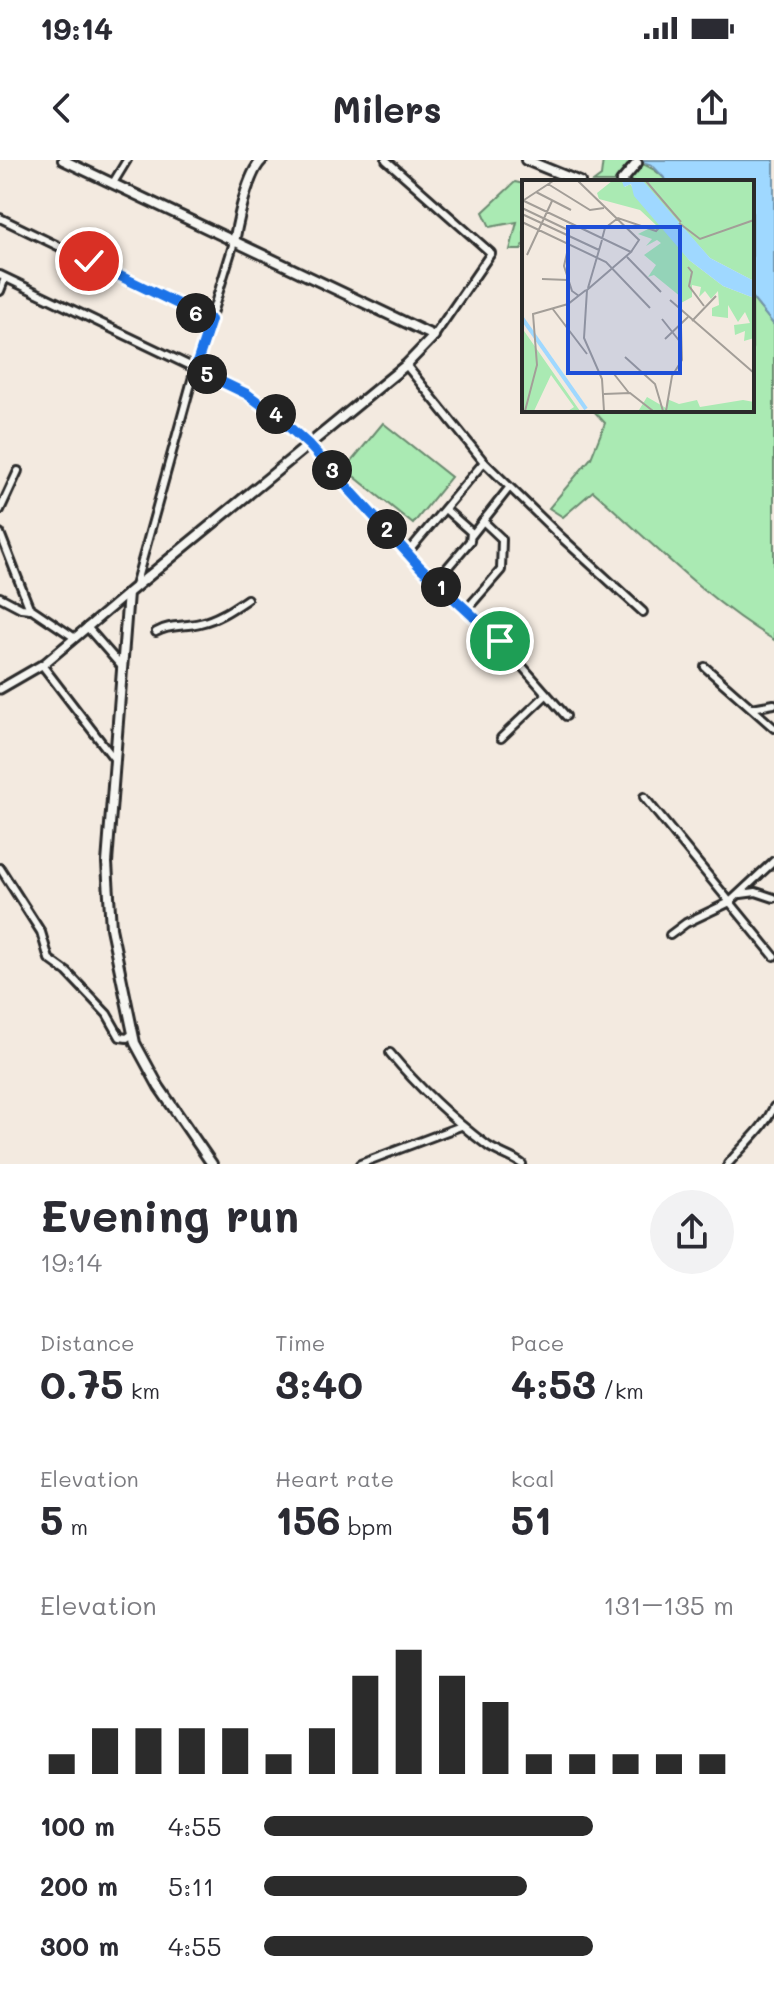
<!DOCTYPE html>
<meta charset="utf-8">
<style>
body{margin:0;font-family:Mali,sans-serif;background:#f2f2f3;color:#2b2b33;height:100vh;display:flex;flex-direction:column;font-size:30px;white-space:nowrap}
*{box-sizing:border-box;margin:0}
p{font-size:26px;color:#7c7c81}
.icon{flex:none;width:44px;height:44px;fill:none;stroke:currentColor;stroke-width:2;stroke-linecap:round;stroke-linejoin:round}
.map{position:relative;height:1004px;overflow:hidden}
.details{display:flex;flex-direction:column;background:#fff;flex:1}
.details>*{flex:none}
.pin{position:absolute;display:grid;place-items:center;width:68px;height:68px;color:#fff;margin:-34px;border:4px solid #fff;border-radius:50%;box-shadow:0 2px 8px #0007}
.km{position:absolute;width:40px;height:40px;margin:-20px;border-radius:50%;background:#222;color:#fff;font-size:22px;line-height:40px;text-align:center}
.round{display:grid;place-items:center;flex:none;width:84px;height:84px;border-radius:42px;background:#f2f2f3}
.summary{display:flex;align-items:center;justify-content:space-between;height:136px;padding:0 40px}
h1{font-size:44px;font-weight:800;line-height:60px}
.metrics{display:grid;grid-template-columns:repeat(3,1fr);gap:12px;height:136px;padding:8px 40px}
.metrics div{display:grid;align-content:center}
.metrics b{font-size:40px;font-weight:800}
.metrics small{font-size:22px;font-weight:400}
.metrics p{font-size:22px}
.chart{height:224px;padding:16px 40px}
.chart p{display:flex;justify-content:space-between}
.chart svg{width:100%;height:144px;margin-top:8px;stroke:#2b2b2b;stroke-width:6}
ul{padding:0 40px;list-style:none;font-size:26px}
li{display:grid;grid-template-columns:128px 96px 1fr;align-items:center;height:60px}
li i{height:20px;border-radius:10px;background:#2b2b2b}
.status{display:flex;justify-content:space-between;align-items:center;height:56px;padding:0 40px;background:#fff;direction:ltr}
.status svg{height:22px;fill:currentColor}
header{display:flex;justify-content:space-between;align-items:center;height:104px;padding:0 40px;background:#fff;font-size:36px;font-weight:800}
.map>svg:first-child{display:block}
</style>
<div class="status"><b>19:14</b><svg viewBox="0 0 49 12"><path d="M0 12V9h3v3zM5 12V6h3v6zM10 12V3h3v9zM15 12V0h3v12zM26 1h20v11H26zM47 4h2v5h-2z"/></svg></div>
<header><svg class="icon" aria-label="back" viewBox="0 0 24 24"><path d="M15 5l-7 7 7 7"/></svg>Milers<svg class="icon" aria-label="share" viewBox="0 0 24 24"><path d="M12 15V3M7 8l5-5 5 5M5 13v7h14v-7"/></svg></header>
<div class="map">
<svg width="774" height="1004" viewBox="0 0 774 1004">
<rect width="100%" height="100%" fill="#f3eae0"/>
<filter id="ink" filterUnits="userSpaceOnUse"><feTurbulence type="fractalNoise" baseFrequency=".0125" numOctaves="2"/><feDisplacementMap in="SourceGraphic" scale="16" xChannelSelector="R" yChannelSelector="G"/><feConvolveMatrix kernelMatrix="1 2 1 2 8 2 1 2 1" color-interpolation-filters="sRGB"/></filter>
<g filter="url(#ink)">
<g fill="#aaeab3" stroke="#6a8a6f" stroke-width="2">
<path d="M603,0C632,0 648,0 668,22H593L601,16Z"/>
<polygon points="515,22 524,24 524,84 521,90 510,90 517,62 490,67 483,52"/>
<path d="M752,138L774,165V480C707,440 651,382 593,331L563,357L549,348L591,298L605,263L593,250H752Z"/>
<polygon points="383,263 451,317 413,364 345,309"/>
</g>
<polygon fill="#9fd8ff" stroke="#7193aa" stroke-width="2" points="637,0 774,0 774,165 752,138 752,22 668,22 652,5"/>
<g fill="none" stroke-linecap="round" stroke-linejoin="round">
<defs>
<g id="minor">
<polyline points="386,0 491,93 434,176"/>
<polyline points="113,23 127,0"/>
<polyline points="0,58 211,160"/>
<polyline points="0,115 232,226 272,251 309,285 420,407 500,481 566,556"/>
<polyline points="0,131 5,118"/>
<polyline points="406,205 484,302 560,376 643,452"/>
<polyline points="0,350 18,311"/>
<polyline points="0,373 29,447 75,478"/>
<polyline points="472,375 509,328"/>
<polyline points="408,392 484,302"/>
<polyline points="436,421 470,381 471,372 445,349"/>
<polyline points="135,426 195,209 234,82"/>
<polyline points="0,437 21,448 30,449"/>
<polyline points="467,449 501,410 502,379 483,361"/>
<polyline points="87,467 122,507"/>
<path d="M156,472C169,464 185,467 200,463C218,459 232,449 247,439"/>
<polyline points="42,505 115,600"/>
<polyline points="705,507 774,568"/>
<polyline points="752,548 774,544"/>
<polyline points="501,578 546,535"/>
<polyline points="644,637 774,796"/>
<polyline points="0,708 41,772 49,799 67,812 107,854 120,877 127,878 132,874"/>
<polyline points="741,734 756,732 774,738"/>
<polyline points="670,775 686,763 730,742 774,701"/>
<path d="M390,893C419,928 452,959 488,986C498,993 511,996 522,1004"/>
<polyline points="360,1004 461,966"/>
<path d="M728,1004C744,984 763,970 774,947"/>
</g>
<polyline id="tertiary" points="0,529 45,503 128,433"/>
<g id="secondary">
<polyline points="63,0 434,176 406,205 128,433 107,703 111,768 135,883 159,927 212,1004"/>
<polyline points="526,0 580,22"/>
<polyline points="621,22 637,3"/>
<path d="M234,82C238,61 247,14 262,0"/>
</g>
</defs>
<use href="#minor" stroke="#2b2b2b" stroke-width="12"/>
<use href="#tertiary" stroke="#2b2b2b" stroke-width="13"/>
<use href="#secondary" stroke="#2b2b2b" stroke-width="14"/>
<use href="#minor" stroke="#f6f6f2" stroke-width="6"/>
<use href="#tertiary" stroke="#f6f6f2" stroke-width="7"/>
<use href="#secondary" stroke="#f6f6f2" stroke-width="8"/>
</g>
</g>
<g fill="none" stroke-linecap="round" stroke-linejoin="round" filter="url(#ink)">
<defs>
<polyline id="route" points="89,101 211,160 195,209 247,234 278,257 309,285 420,407 500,481"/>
</defs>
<use href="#route" stroke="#fff" stroke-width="16"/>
<use href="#route" stroke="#1a73e8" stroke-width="10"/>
</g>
<g transform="translate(522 20)">
<rect width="232" height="232" fill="#f3eae0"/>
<path d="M90,1H100L103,7L108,4L167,80L201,106L232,118V158L222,161L223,151L213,155L212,145L228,143L223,132L216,142L206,125V138L190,136V128L197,125L196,111L189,119L183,111L177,117L179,107L170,105V117L159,123V117L132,95L126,97L134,85L122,75L139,63L135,60L124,66L130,59L116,54L134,45L118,30L77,19L75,13ZM119,1H232V101L188,78ZM0,148L58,231H46L52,227L29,195L12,231H0ZM125,217L144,228L145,219L157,224L175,220L178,227L221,220L232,222V231H90L117,230Z" fill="#aaeab3"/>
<path d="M100,1H121L188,78L232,101V118L201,106L167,80L112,16L109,4L102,7Z" fill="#9fd8ff"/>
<path fill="none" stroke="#9fd8ff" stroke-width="4" d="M0,138L64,229"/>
<path fill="none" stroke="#a39e98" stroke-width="2" d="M56,1L117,60L109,72M124,1L159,42M26,4L68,30L82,28M14,12L49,30M0,20L109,72L65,110L62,158L80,199L82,231M2,20L31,1M0,28L44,49M0,34L77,70M0,42L84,82L128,128M157,43L178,59L232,40M80,59L83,48L96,38L134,51L138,47M47,64L42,86L50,111L57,116M5,75L30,21M105,77L139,112M166,87L170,92L167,106L182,126M20,99L46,100M66,108L80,60M148,120L232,193M30,128L65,174M140,139L159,163M170,141L194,116M143,159L166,137M103,177L133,204L141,231M92,194L107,213M82,214L108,213L131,231M3,231L15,185L11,134L46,124L64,110M144,231L150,196L160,180L159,147"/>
<path fill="#1d4ed8" fill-opacity="0.15" stroke="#1d4ed8" stroke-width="4" d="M46,47H158V193H46Z"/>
<rect width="232" height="232" fill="none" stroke="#2b2b2b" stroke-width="4"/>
</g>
</svg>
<div class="pin" style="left:500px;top:481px;background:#1e9e55"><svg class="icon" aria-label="arrive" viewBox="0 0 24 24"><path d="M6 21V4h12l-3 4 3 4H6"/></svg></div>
<div class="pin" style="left:89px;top:101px;background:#d93025"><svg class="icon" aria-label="check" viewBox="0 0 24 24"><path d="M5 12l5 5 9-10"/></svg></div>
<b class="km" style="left:441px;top:427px">1</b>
<b class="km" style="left:387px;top:369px">2</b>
<b class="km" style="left:332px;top:310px">3</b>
<b class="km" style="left:276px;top:254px">4</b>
<b class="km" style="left:207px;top:214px">5</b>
<b class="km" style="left:196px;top:153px">6</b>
</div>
<section class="details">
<div class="summary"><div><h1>Evening run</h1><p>19:14</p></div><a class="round"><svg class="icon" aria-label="share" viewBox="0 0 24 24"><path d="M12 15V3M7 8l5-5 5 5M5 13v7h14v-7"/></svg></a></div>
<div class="metrics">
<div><p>Distance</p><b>0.75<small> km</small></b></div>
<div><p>Time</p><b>3:40</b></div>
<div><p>Pace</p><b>4:53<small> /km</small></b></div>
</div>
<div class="metrics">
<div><p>Elevation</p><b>5<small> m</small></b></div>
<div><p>Heart rate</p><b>156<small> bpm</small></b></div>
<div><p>kcal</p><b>51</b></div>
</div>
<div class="chart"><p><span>Elevation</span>131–135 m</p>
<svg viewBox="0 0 160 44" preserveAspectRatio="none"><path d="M5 44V38M15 44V30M25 44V30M35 44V30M45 44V30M55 44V38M65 44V30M75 44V14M85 44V6M95 44V14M105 44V22M115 44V38M125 44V38M135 44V38M145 44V38M155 44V38"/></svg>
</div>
<ul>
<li><b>100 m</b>4:55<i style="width:70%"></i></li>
<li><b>200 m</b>5:11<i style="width:56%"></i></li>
<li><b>300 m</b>4:55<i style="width:70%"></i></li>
</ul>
</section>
